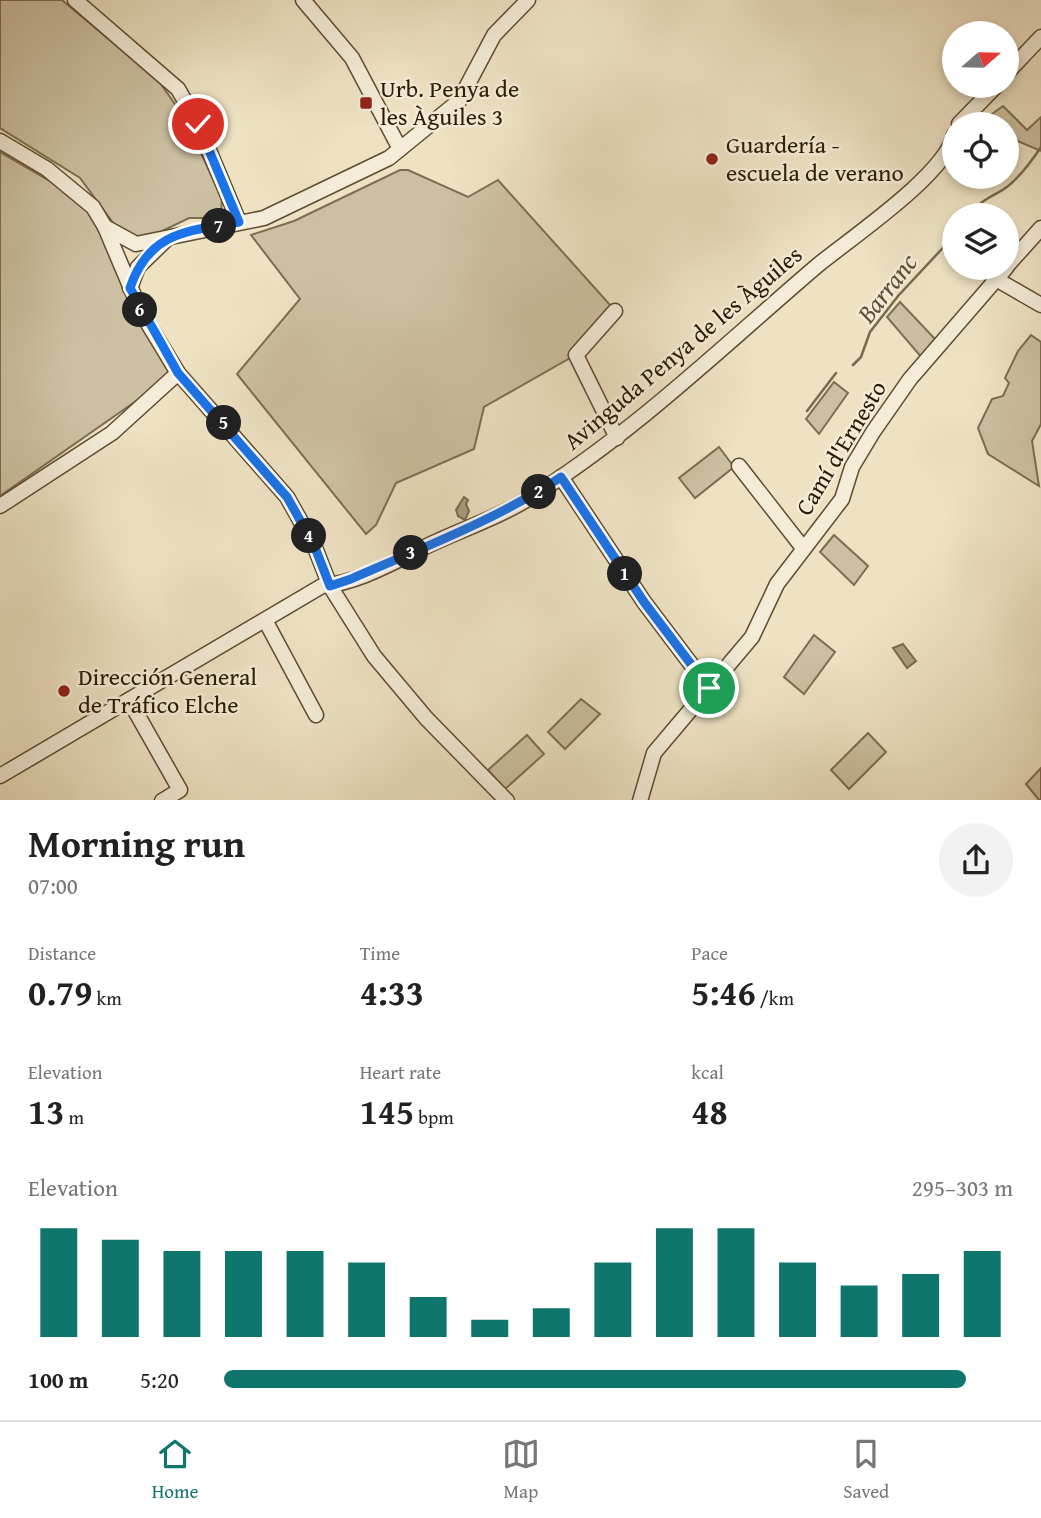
<!DOCTYPE html>
<meta charset="utf-8">
<style>
body{margin:0;font-family:"Gentium Book Plus",serif;background:#f2f2f2;color:#222;height:100vh;display:flex;flex-direction:column;font-size:26px;white-space:nowrap}
*{box-sizing:border-box;margin:0}
p{font-size:23px;color:#767676}
.icon{flex:none;width:38px;height:38px;fill:none;stroke:currentColor;stroke-width:2;stroke-linecap:round;stroke-linejoin:round}
.map{position:relative;height:800px;overflow:hidden}
.drawer{display:flex;flex-direction:column;background:#fff;flex:1}
.drawer>*{flex:none}
.needle{width:46px;rotate:70deg}
.tools{position:absolute;left:942px;top:21px;display:grid;gap:14px}
.tools a{display:grid;place-items:center;width:77px;height:77px;border-radius:50%;background:#fff;box-shadow:0 4px 10px #0003;font-size:35px}
.pin{position:absolute;display:grid;place-items:center;width:60px;height:60px;color:#fff;margin:-30px;border:4px solid #fff;border-radius:50%;box-shadow:0 2px 7px #0007}
.km{position:absolute;width:35px;height:35px;margin:-18px;border-radius:50%;background:#222;color:#fff;font-size:19px;line-height:35px;text-align:center}
.round{display:grid;place-items:center;flex:none;width:74px;height:74px;border-radius:37px;background:#f2f2f2}
.overview{display:flex;align-items:center;justify-content:space-between;height:119px;padding:0 28px}
h1{font-size:38px;font-weight:700;line-height:52px}
.metrics{display:grid;grid-template-columns:repeat(3,1fr);gap:10px;height:119px;padding:7px 28px}
.metrics div{display:grid;align-content:center}
.metrics b{font-size:35px;font-weight:700}
.metrics small{font-size:19px;font-weight:400}
.metrics p{font-size:19px}
.chart{height:196px;padding:14px 28px}
.chart p{display:flex;justify-content:space-between}
.chart svg{width:100%;height:126px;margin-top:7px;stroke:#0f766e;stroke-width:6}
ul{padding:0 28px;list-style:none;font-size:23px}
li{display:grid;grid-template-columns:112px 84px 1fr;align-items:center;height:52px}
li i{height:18px;border-radius:9px;background:#0f766e}
.dock{display:flex;justify-content:space-around;align-items:center;height:98px;border-top:2px solid #e0e0e0;background:#fff;font-size:19px;color:#767676}
.dock a{display:grid;justify-items:center;gap:4px}
.dock .selected{color:#0f766e}
.map>svg:first-child{display:block}
</style>
<div class="map">
<svg width="1041" height="801" viewBox="0 0 1041 801">
<rect width="100%" height="100%" fill="#eee2c3"/>
<filter id="stains"><feTurbulence type="fractalNoise" baseFrequency=".00286" numOctaves="4"/><feColorMatrix values="0 0 0 0 .2 0 0 0 0 .09 0 0 0 0 .02 0 0 0 .5 -.17"/></filter>
<radialGradient id="worn" r=".72"><stop offset=".6" stop-color="#630" stop-opacity="0"/><stop offset="1" stop-color="#630" stop-opacity=".3"/></radialGradient>
<g fill="#cdc0a2" stroke="#7e6d51" stroke-width="2">
<polygon points="0,0 62,0 158,80 186,120 222,199 221,213 209,218 189,218 152,236 136,237 114,224 80,178 0,128"/>
<polygon points="1003,106 1027,130 1041,117 1041,151 1008,137 1006,124 999,124 992,114"/>
<polygon points="0,152 60,187 85,208 99,226 136,315 169,371 169,378 0,496"/>
<polygon points="400,170 408,170 468,197 498,180 611,306 570,358 484,407 474,449 396,483 376,525 366,534 237,374 300,299 251,235 294,221"/>
<polygon points="900,302 936,340 922,358 887,317"/>
<polygon points="1031,335 1041,342 1041,424 1032,441 1039,486 988,454 978,428 992,399 1003,396 1009,383 1005,378 1018,351"/>
<polygon points="834,382 848,393 819,434 806,419"/>
<polygon points="719,447 734,467 695,498 679,478"/>
<polygon points="834,535 868,566 854,585 820,552"/>
<polygon points="814,635 835,652 804,694 784,677"/>
<polygon points="581,699 600,714 565,749 548,732"/>
<polygon points="868,733 886,752 849,789 831,770"/>
<polygon points="527,735 544,754 505,789 488,770"/>
<polygon points="1041,768 1041,800 1039,800 1026,784"/>
</g>
<g fill="#ad9e81" stroke="#7a694d" stroke-width="2">
<polygon points="464,497 468,500 466,504 469,511 465,520 458,516 456,510"/>
<polygon points="903,644 916,661 907,668 893,648"/>
</g>
<g fill="none" stroke-linecap="round" stroke-linejoin="round">
<g stroke="#7a694d" stroke-width="2.5">
<path d="M970,215C980,202 986,199 999,192C1015,184 1031,162 1041,147"/>
<polyline points="853,365 861,357 870,332 898,296 954,236"/>
<polyline points="807,411 836,373"/>
</g>
<defs>
<g id="minor">
<polyline points="75,0 178,89 198,124 239,222"/>
<polyline points="303,0 352,58 400,149"/>
<polyline points="1006,74 1041,37"/>
<polyline points="959,124 996,86"/>
<polyline points="0,141 47,169 93,207 105,227 141,312 178,373 287,497 314,545 330,586 374,656 426,718 507,801"/>
<polyline points="105,227 136,244 264,218 389,158 459,101 494,35 528,0"/>
<polyline points="1006,267 1041,228"/>
<polyline points="996,279 1041,305"/>
<polyline points="130,288 138,267 166,240"/>
<polyline points="615,311 576,355 617,438"/>
<polyline points="739,466 803,548"/>
<polyline points="561,477 644,602 709,688"/>
<polyline points="0,506 112,433 178,373"/>
<polyline points="265,620 316,715"/>
<polyline points="129,700 180,790 162,801"/>
<path d="M0,776L322,586C362,583 403,556 440,540C468,527 499,517 526,500C633,434 723,346 818,265C851,238 946,174 954,135"/>
<polyline points="640,801 654,753 752,637 777,584 842,499 852,467 873,432 910,379 1006,268"/>
</g>
</defs>
<use href="#minor" stroke="#5e4c31" stroke-width="17"/>
<use href="#minor" stroke="#f4ecd8" stroke-width="14"/>
</g>
<g fill="none" stroke-linecap="round" stroke-linejoin="round">
<defs>
<path id="route" d="M198,124L239,222C189,231 149,231 130,288L178,373L287,497L314,545L330,586L351,579C422,548 496,520 561,477L644,602L709,688"/>
</defs>
<use href="#route" stroke="#fff" stroke-width="14"/>
<use href="#route" stroke="#1a73e8" stroke-width="9"/>
</g>
<g fill="#8f2418" stroke="#f4ecd8" stroke-width="2.5">
<rect x="359" y="96" width="14" height="14" rx="3.5"/>
<circle cx="712" cy="159" r="7"/>
<circle cx="64" cy="691" r="7"/>
</g>
<g text-anchor="middle" stroke-width="5" stroke-linejoin="round" paint-order="stroke">
<g font-size="24" fill="#2e1a00" stroke="#f4ecd8" text-anchor="start">
<text x="380" y="97">Urb. Penya de<tspan x="380" dy="28">les Àguiles 3</tspan></text>
<text x="726" y="153">Guardería -<tspan x="726" dy="28">escuela de verano</tspan></text>
<text x="78" y="685">Dirección General<tspan x="78" dy="28">de Tráfico Elche</tspan></text>
</g>
<g font-size="24" fill="#2e1a00" stroke="#f4ecd8">
<text transform="translate(683 348) rotate(-40)" y="8">Avinguda Penya de les Àguiles</text>
<text transform="translate(841 448) rotate(-59)" y="8">Camí d'Ernesto</text>
</g>
<g font-size="26" font-style="italic" fill="#614f34" stroke="#f4ecd8">
<text transform="translate(887 288) rotate(-52)" y="9">Barranc</text>
</g>
</g>
<rect width="100%" height="100%" filter="url(#stains)"/>
<rect width="100%" height="100%" fill="url(#worn)"/>
</svg>
<div class="tools">
<a><svg class="needle" viewBox="-14 -14 28 28"><path d="M0-13l5 13h-10z" fill="#e53935"/><path d="M0 13l5-13h-10z" fill="#767676"/></svg></a>
<a><svg class="icon" aria-label="locate" viewBox="0 0 24 24"><circle cx="12" cy="12" r="6"/><path d="M12 2v4M12 18v4M2 12h4M18 12h4"/></svg></a>
<a><svg class="icon" aria-label="layers" viewBox="0 0 24 24"><path d="M12 4l9 5-9 5-9-5zM3 14l9 5 9-5"/></svg></a>
</div>
<div class="pin" style="left:709px;top:688px;background:#1e9e55"><svg class="icon" aria-label="arrive" viewBox="0 0 24 24"><path d="M6 21V4h12l-3 4 3 4H6"/></svg></div>
<div class="pin" style="left:198px;top:124px;background:#d93025"><svg class="icon" aria-label="check" viewBox="0 0 24 24"><path d="M5 12l5 5 9-10"/></svg></div>
<b class="km" style="left:625px;top:574px">1</b>
<b class="km" style="left:539px;top:492px">2</b>
<b class="km" style="left:411px;top:553px">3</b>
<b class="km" style="left:309px;top:536px">4</b>
<b class="km" style="left:224px;top:423px">5</b>
<b class="km" style="left:140px;top:310px">6</b>
<b class="km" style="left:219px;top:226px">7</b>
</div>
<section class="drawer">
<div class="overview"><div><h1>Morning run</h1><p>07:00</p></div><a class="round"><svg class="icon" aria-label="share" viewBox="0 0 24 24"><path d="M12 15V3M7 8l5-5 5 5M5 13v7h14v-7"/></svg></a></div>
<div class="metrics">
<div><p>Distance</p><b>0.79<small> km</small></b></div>
<div><p>Time</p><b>4:33</b></div>
<div><p>Pace</p><b>5:46<small> /km</small></b></div>
</div>
<div class="metrics">
<div><p>Elevation</p><b>13<small> m</small></b></div>
<div><p>Heart rate</p><b>145<small> bpm</small></b></div>
<div><p>kcal</p><b>48</b></div>
</div>
<div class="chart"><p><span>Elevation</span>295–303 m</p>
<svg viewBox="0 0 160 44" preserveAspectRatio="none"><path d="M5 44V6M15 44V10M25 44V14M35 44V14M45 44V14M55 44V18M65 44V30M75 44V38M85 44V34M95 44V18M105 44V6M115 44V6M125 44V18M135 44V26M145 44V22M155 44V14"/></svg>
</div>
<ul>
<li><b>100 m</b>5:20<i style="width:94%"></i></li>
</ul>
</section>
<nav class="dock">
<a class="selected"><svg class="icon" aria-label="home" viewBox="0 0 24 24"><path d="M3 11l9-7 9 7M6 9v11h12V9"/></svg>Home</a>
<a><svg class="icon" aria-label="map" viewBox="0 0 24 24"><path d="M3 6l6-2 6 2 6-2v14l-6 2-6-2-6 2zM9 4v14M15 6v14"/></svg>Map</a>
<a><svg class="icon" aria-label="saved" viewBox="0 0 24 24"><path d="M7 4h10v16l-5-4-5 4z"/></svg>Saved</a>
</nav>
